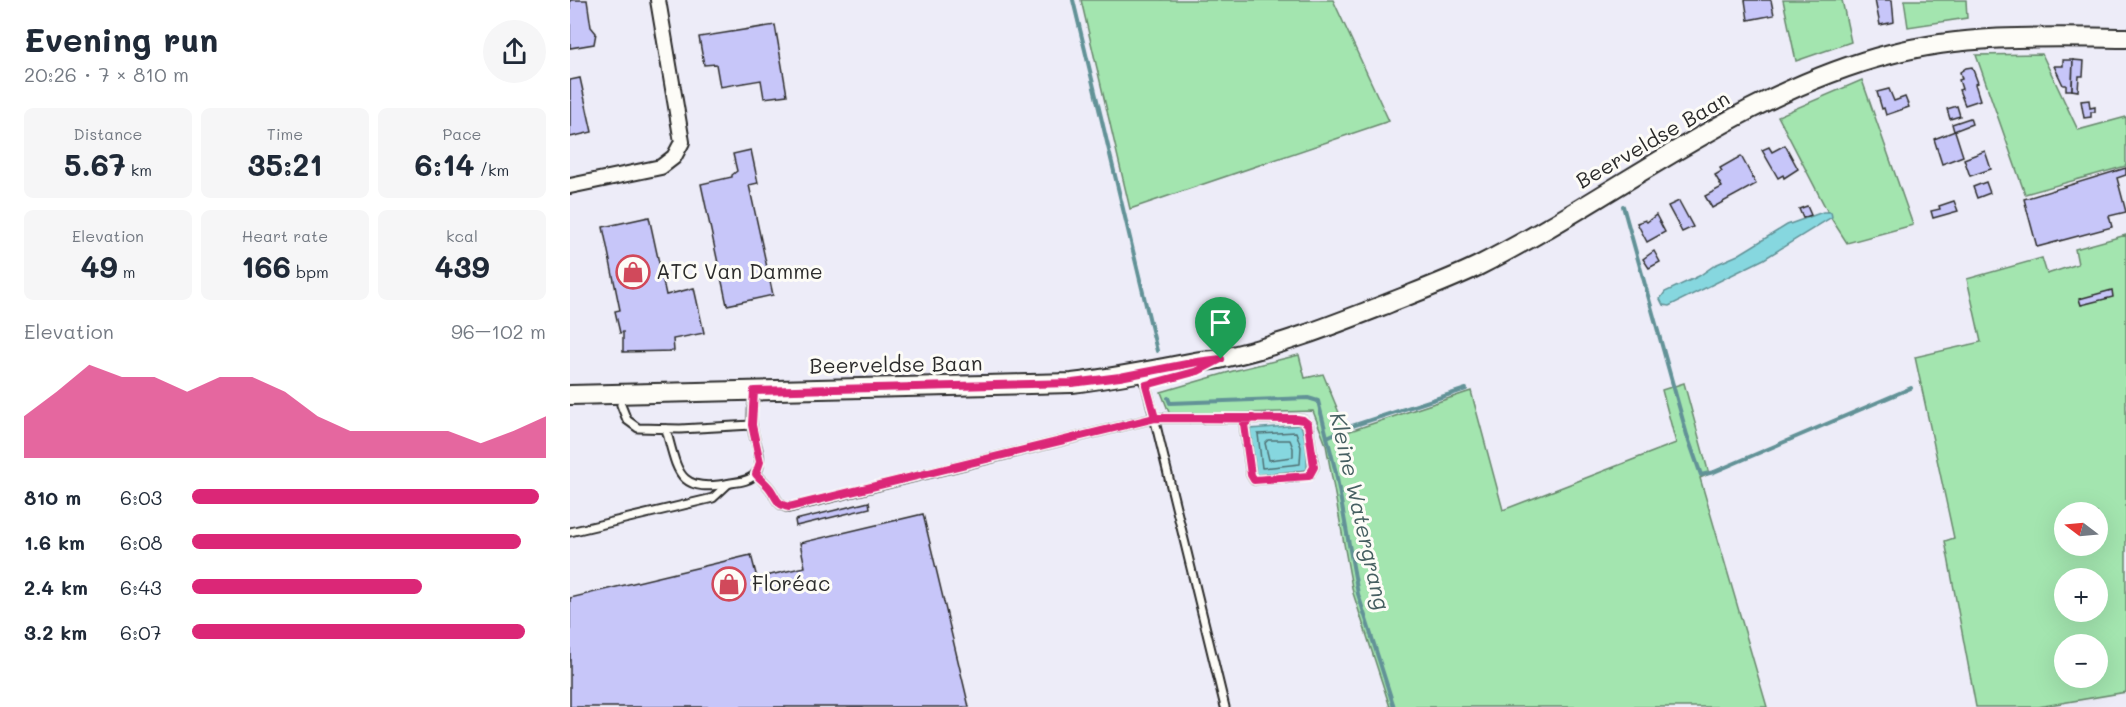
<!DOCTYPE html>
<meta charset="utf-8">
<style>
body{margin:0;font-family:Mali,sans-serif;background:#f6f6f7;color:#1f2937;height:100vh;display:flex;flex-direction:column;font-size:22px;white-space:nowrap}
*{box-sizing:border-box;margin:0}
p{font-size:20px;color:#747a83}
.icon{flex:none;width:33px;height:33px;fill:none;stroke:currentColor;stroke-width:2;stroke-linecap:round;stroke-linejoin:round}
.map{position:relative;flex:1;overflow:hidden}
.side{display:flex;flex-direction:column;background:#fff;width:570px}
.side>*{flex:none}
.needle{width:39px;rotate:286deg}
.tools{position:absolute;left:1484px;top:502px;display:grid;gap:12px}
.tools a{display:grid;place-items:center;width:54px;height:54px;border-radius:50%;background:#fff;box-shadow:0 6px 24px #0002;font-size:30px}
.pin{position:absolute;display:grid;place-items:center;width:51px;height:51px;color:#fff;margin:-62px -26px;border-radius:50% 50% 50% 0;rotate:-45deg;box-shadow:0 0 6px #0007}
.pin .icon{rotate:45deg}
.round{display:grid;place-items:center;flex:none;width:63px;height:63px;border-radius:32px;background:#f6f6f7}
.summary{display:flex;align-items:center;justify-content:space-between;height:102px;padding:0 24px}
h1{font-size:33px;font-weight:700;line-height:45px}
.stats{display:grid;grid-template-columns:repeat(3,1fr);gap:9px;height:102px;padding:6px 24px}
.stats div{display:grid;align-content:center;border-radius:9px;background:#f6f6f7;text-align:center}
.stats b{font-size:30px;font-weight:700}
.stats small{font-size:16px;font-weight:400}
.stats p{font-size:16px}
.chart{height:168px;padding:12px 24px}
.chart p{display:flex;justify-content:space-between}
.chart svg{width:100%;height:108px;margin-top:6px;fill:#db2777;opacity:.7}
ul{padding:0 24px;list-style:none;font-size:20px}
li{display:grid;grid-template-columns:96px 72px 1fr;align-items:center;height:45px}
li i{height:15px;border-radius:8px;background:#db2777}
main{display:flex;flex:1;min-height:0}
.map>svg:first-child{display:block}
</style>
<main>
<section class="side">
<div class="summary"><div><h1>Evening run</h1><p>20:26 · 7 × 810 m</p></div><a class="round"><svg class="icon" aria-label="share" viewBox="0 0 24 24"><path d="M12 15V3M7 8l5-5 5 5M5 13v7h14v-7"/></svg></a></div>
<div class="stats">
<div><p>Distance</p><b>5.67<small> km</small></b></div>
<div><p>Time</p><b>35:21</b></div>
<div><p>Pace</p><b>6:14<small> /km</small></b></div>
</div>
<div class="stats">
<div><p>Elevation</p><b>49<small> m</small></b></div>
<div><p>Heart rate</p><b>166<small> bpm</small></b></div>
<div><p>kcal</p><b>439</b></div>
</div>
<div class="chart"><p><span>Elevation</span>96–102 m</p>
<svg viewBox="0 0 160 44" preserveAspectRatio="none"><path d="M0 44V27L10 17L20 6L30 11L40 11L50 17L60 11L70 11L80 17L90 27L100 33L110 33L120 33L130 33L140 38L150 33L160 27V44z"/></svg>
</div>
<ul>
<li><b>810 m</b>6:03<i style="width:98%"></i></li>
<li><b>1.6 km</b>6:08<i style="width:93%"></i></li>
<li><b>2.4 km</b>6:43<i style="width:65%"></i></li>
<li><b>3.2 km</b>6:07<i style="width:94%"></i></li>
</ul>
</section>
<div class="map">
<svg width="1556" height="707" viewBox="0 0 1556 707">
<rect width="100%" height="100%" fill="#edecf8"/>
<filter id="ink" filterUnits="userSpaceOnUse"><feTurbulence type="fractalNoise" baseFrequency=".0167" numOctaves="2"/><feDisplacementMap in="SourceGraphic" scale="12" xChannelSelector="R" yChannelSelector="G"/><feConvolveMatrix kernelMatrix="1 2 1 2 8 2 1 2 1" color-interpolation-filters="sRGB"/></filter>
<g filter="url(#ink)">
<g fill="#a3e5af" stroke="#67886d" stroke-width="1.5" fill-rule="evenodd">
<polygon points="511,0 763,0 819,121 560,209"/>
<polygon points="1213,0 1272,0 1281,42 1226,61"/>
<polygon points="1334,0 1396,0 1397,18 1338,27"/>
<polygon points="1472,54 1508,130 1556,117 1556,166 1455,194 1406,55"/>
<polygon points="1292,80 1343,225 1277,243 1261,218 1208,116"/>
<path d="M1556,235V692L1468,707H1406L1375,541L1384,538L1345,357L1411,342L1397,279L1472,258L1477,274L1508,264L1505,249ZM1494,513H1527V546H1494ZM1494,579H1527V612H1494ZM1494,645H1527V678H1494Z"/>
<polygon points="729,355 735,378 753,374 777,432 901,391 933,510 1106,443 1092,390 1114,383 1139,474 1130,478 1197,707 820,707 783,593 756,445 743,411 600,415 591,392 663,371"/>
</g>
<g fill="#86d7df" stroke="#629297" stroke-width="1.5">
<polygon points="1253,212 1261,212 1262,217 1194,259 1099,306 1093,305 1090,299 1095,292 1129,276 1145,265 1168,255 1217,225"/>
<polygon points="731,425 737,446 737,470 686,476 680,429"/>
</g>
<g fill="none" stroke-linecap="round" stroke-linejoin="round">
<g stroke="#4f7073" stroke-width="1.5">
<polygon points="726,432 731,447 730,464 692,468 688,434"/>
<polygon points="698,440 720,440 723,448 723,457 699,460 695,443"/>
</g>
<g stroke="#629297" stroke-width="4">
<polyline points="503,0 587,351"/>
<polyline points="1053,206 1117,435 1131,475 1144,472 1341,388"/>
<polyline points="598,398 600,403 738,398 748,401 766,473 788,594 824,707"/>
<polyline points="757,437 782,426 896,389"/>
</g>
</g>
<g fill="#c7c6f9" stroke="#2b2b2b" stroke-width="1.5">
<polygon points="0,0 17,0 21,27 26,33 24,44 0,48"/>
<polygon points="1175,0 1201,0 1204,15 1178,20"/>
<polygon points="1305,0 1322,0 1324,22 1310,25"/>
<polygon points="205,25 217,95 194,98 191,80 150,87 146,64 134,65 129,37"/>
<polygon points="1493,60 1503,60 1502,90 1496,90 1496,85 1493,85 1484,66 1493,66"/>
<polygon points="1503,60 1514,61 1513,76 1509,76 1508,91 1502,90"/>
<polygon points="1402,67 1408,83 1405,84 1410,100 1395,105 1389,90 1392,89 1389,80 1392,79 1390,72 1396,68"/>
<polygon points="10,78 22,132 0,137 0,80"/>
<polygon points="1319,89 1324,101 1335,97 1339,107 1316,115 1314,108 1312,109 1307,92"/>
<polygon points="1519,100 1520,108 1525,107 1525,112 1521,112 1521,117 1514,118 1511,101"/>
<polygon points="1387,106 1390,116 1380,119 1377,109"/>
<polygon points="1400,118 1402,124 1384,131 1382,124"/>
<polygon points="1385,131 1393,156 1372,164 1364,139"/>
<polygon points="1215,145 1228,169 1214,178 1213,175 1208,178 1192,150 1199,147 1202,152"/>
<polygon points="181,150 188,183 179,185 203,295 157,305 131,184 162,177 162,175 167,171 163,154"/>
<polygon points="1415,151 1421,169 1400,176 1394,159"/>
<polygon points="1171,156 1186,184 1142,208 1135,196 1152,187 1145,175 1152,171 1150,168"/>
<polygon points="1556,168 1556,175 1547,178 1556,212 1539,216 1542,227 1467,247 1454,199"/>
<polygon points="1416,182 1420,193 1407,198 1403,187"/>
<polygon points="1109,201 1123,227 1112,232 1098,206"/>
<polygon points="1384,201 1388,211 1363,218 1361,211 1370,209 1369,206"/>
<polygon points="1237,206 1241,215 1233,218 1229,209"/>
<polygon points="1086,215 1095,232 1077,242 1067,223 1075,220 1077,222"/>
<polygon points="79,217 96,295 124,288 134,333 103,339 104,351 53,352 53,332 50,333 45,311 50,310 33,227"/>
<polygon points="1084,251 1090,262 1079,268 1073,259"/>
<polygon points="1542,290 1543,297 1511,305 1509,299"/>
<polygon points="299,502 300,508 226,526 225,520"/>
<polygon points="353,514 399,707 0,707 0,598 181,555 187,578 235,567 230,543"/>
</g>
<g fill="none" stroke-linecap="round" stroke-linejoin="round">
<defs>
<g id="service">
<polyline points="568,374 576,385 581,405 655,707"/>
<polyline points="51,405 57,420 68,428 110,429 182,425"/>
<path d="M96,429C108,473 108,494 161,483C169,482 181,481 186,473C196,459 182,439 182,423C181,413 183,401 185,391"/>
<path d="M186,473C190,479 197,484 201,490C207,499 207,505 219,508L585,418L727,419L733,420L738,425L744,467L739,475L684,480L681,475L674,424L683,418"/>
<polyline points="0,532 143,498 158,484"/>
</g>
<polyline id="minor" points="0,186 91,167 104,157 112,142 88,0"/>
<path id="secondary" d="M0,395L502,383C544,378 584,370 625,362C634,360 644,361 653,358C710,346 765,324 819,303C849,291 879,280 908,266C1046,197 1169,93 1320,54C1397,34 1477,37 1556,38"/>
</defs>
<use href="#service" stroke="#2b2b2b" stroke-width="11"/>
<use href="#minor" stroke="#2b2b2b" stroke-width="18"/>
<use href="#secondary" stroke="#2b2b2b" stroke-width="22"/>
<use href="#service" stroke="#fdfcf7" stroke-width="7"/>
<use href="#minor" stroke="#fdfcf7" stroke-width="14"/>
<use href="#secondary" stroke="#fdfcf7" stroke-width="18"/>
</g>
</g>
<g fill="none" stroke-linecap="round" stroke-linejoin="round" filter="url(#ink)">
<defs>
<path id="route" d="M651,359L627,362L550,377L502,383L184,391L182,425L190,462L186,474C190,479 197,484 201,490C207,499 207,505 219,507L585,418L727,419L733,420L738,424L744,467L739,476L684,480L681,475L674,424L683,418H585L576,385L628,371L651,359"/>
</defs>
<use href="#route" stroke="#fff" stroke-width="12"/>
<use href="#route" stroke="#db2777" stroke-width="8"/>
</g>
<defs>
<symbol id="shop-ring" viewBox="-11 -11 22 22"><circle r="9.5" fill="#fdfcf7" stroke="#d1495b" stroke-width="1.5"/><path d="M-5-2.5h2.3a2.7 3.5 0 0 1 5.4 0H5L5.5 6h-11ZM-1.5-2.5h3a1.5 2.3 0 0 0-3 0Z" fill="#d1495b"/></symbol>
</defs>
<g fill-rule="evenodd">
<use href="#shop-ring" x="44" y="253" width="38" height="38"/>
<use href="#shop-ring" x="140" y="565" width="38" height="38"/>
</g>
<g text-anchor="middle" stroke-width="6" stroke-linejoin="round" paint-order="stroke">
<g font-size="21" fill="#2b2b2b" stroke="#fdfcf7">
<text transform="translate(1083 140) rotate(-30)" y="7">Beerveldse Baan</text>
<text transform="translate(326 365) rotate(-1)" y="7">Beerveldse Baan</text>
</g>
<g font-size="21" fill="#2b2b2b" stroke="#fdfcf7" text-anchor="start">
<text x="86" y="279">ATC Van Damme</text>
<text x="182" y="591">Floréac</text>
</g>
<g font-size="22" font-style="italic" fill="#465f61" stroke="#fdfcf7">
<text transform="translate(790 511) rotate(77)" y="8">Kleine Watergrang</text>
</g>
</g>
</svg>
<div class="tools">
<a><svg class="needle" viewBox="-14 -14 28 28"><path d="M0-13l5 13h-10z" fill="#e53935"/><path d="M0 13l5-13h-10z" fill="#747a83"/></svg></a>
<a>+</a>
<a>−</a>
</div>
<div class="pin" style="left:651px;top:359px;background:#1e9e55"><svg class="icon" aria-label="arrive" viewBox="0 0 24 24"><path d="M6 21V4h12l-3 4 3 4H6"/></svg></div>
</div>
</main>
